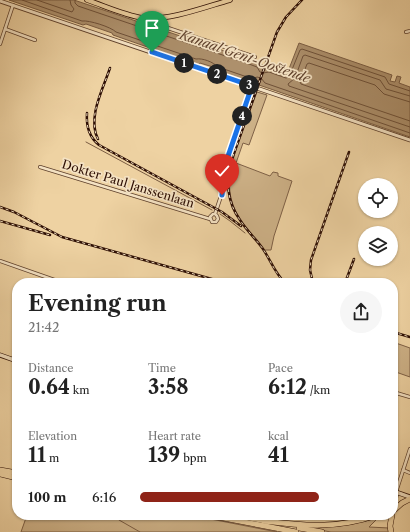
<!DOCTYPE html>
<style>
body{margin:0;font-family:"Libre Caslon Text",serif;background:#f6f6f6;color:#222;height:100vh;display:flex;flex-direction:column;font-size:15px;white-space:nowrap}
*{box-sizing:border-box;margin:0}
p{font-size:13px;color:#767676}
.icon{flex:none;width:22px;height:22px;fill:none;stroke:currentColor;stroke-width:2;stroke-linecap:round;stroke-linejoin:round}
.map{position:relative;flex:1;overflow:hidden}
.sheet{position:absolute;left:12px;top:278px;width:386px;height:242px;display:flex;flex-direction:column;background:#fff;border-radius:16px;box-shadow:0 1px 3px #0004}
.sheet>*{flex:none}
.tools{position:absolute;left:358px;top:178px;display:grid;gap:8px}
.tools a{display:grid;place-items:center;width:40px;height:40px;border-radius:50%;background:#fff;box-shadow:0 1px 3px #0004;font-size:20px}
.pin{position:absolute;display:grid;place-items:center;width:34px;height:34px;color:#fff;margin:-41px -17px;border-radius:50% 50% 50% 0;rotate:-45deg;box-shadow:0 0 4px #0007}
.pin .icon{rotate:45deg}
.km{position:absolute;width:20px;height:20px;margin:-10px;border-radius:50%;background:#222;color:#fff;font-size:11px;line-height:20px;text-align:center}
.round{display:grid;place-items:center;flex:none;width:42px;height:42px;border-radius:21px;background:#f6f6f6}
.head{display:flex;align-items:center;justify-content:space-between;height:68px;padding:0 16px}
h1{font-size:22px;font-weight:800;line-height:30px}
.metrics{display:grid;grid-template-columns:repeat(3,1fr);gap:6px;height:68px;padding:4px 16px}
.metrics div{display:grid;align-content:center}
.metrics b{font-size:20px;font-weight:800}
.metrics small{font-size:11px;font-weight:400}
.metrics p{font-size:11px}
ul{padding:0 16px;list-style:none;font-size:13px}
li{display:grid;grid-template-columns:64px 48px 1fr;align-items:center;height:30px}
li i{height:10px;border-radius:5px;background:#8f2418}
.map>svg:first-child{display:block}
</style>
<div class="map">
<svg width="410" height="532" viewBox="0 0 410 532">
<rect width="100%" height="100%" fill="#eed2a2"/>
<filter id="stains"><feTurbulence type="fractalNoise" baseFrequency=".005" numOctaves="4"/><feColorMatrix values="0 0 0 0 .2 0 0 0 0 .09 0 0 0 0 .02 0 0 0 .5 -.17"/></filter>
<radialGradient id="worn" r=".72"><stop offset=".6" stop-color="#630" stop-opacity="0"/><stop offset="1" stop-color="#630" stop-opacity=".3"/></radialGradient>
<g fill="#cdb187" stroke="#7e6046">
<path d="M257,92L267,95L249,145L243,143L236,163L270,176L273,172L278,173V176L292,181L274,236L271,250H264C255,237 242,225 235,210C223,183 233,158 242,132C247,119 252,105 257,92Z"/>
<polygon points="393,342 410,348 410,377 393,371"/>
<polygon points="27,515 190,515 277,532 21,532"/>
<polygon points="378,518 369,527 389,528 390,532 331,532 314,529 315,528 347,525"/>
</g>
<polygon fill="#ad906c" stroke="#7a5c42" points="9,0 74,0 251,60 263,65 262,69 265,70 266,66 287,74 299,43 392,75 390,81 395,82 397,76 401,77 399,83 410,87 410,137 259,85 260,82 257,81 256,84 213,70 213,67 200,63 199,65 113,35 112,33 86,24 83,25"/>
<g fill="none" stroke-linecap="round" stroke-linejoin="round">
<g stroke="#6e5038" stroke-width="1">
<path d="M22,0L82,21C89,20 111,27 116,32L196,59C203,58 213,62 218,67L253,79L257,77L261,78L265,83L410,133"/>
<polyline points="37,0 72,12 74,9 71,5 70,0"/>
<polyline points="75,0 75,3 78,6 249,64 257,67 260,72 263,73 269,72 286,78 289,77 300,50 302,49 385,77 389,84 410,91"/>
<polyline points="410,96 386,89 380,80 305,55 303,56 295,78 288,84 289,86 410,127"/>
<polyline points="410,102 384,94 375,85 309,63 307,64 300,82 301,84 410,121"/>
</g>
<g stroke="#7a5c42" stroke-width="1">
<polyline points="86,142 212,210"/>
<polyline points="220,214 230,221 245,233"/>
<polyline points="119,520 140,532"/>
</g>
<defs>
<g id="minor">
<path d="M144,18C147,25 155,26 162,26L255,57"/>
<polyline points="5,29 35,40"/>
<polyline points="406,32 410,31"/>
<polyline points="0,44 13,5"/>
<polyline points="40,167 210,219"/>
<polyline points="215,214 217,216 218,219 216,222 212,222 210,217 213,214 215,214 223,190 225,165 252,86"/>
<polyline points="0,261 63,283"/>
<polyline points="393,392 410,397"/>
<polyline points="403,470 410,473"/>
<polyline points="396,492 410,449"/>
</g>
<polyline id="tertiary" points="0,1 410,140"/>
<g id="secondary">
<polyline points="0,355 17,361"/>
<polyline points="393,491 410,497"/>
</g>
<path id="primary" d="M87,0C105,6 124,15 143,18C169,21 205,7 230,0"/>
<g id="motorway">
<polyline points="0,470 17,473"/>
<polyline points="0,474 17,478"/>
<polyline points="393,510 396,492"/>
<polyline points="393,511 402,503 410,499"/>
<polyline points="208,515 296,532"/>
<polyline points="234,515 266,521"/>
<path d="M264,521C304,526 338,529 377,515"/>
<polyline points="299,528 322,532"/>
<polyline points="391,532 390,526 392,515"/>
</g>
</defs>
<use href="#minor" stroke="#5e402c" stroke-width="4"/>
<use href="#tertiary" stroke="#5e402c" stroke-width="4.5"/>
<use href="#secondary" stroke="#2e0f04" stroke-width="5"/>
<use href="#primary" stroke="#2e0f04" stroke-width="5.5"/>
<use href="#motorway" stroke="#2e0f04" stroke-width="6"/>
<use href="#minor" stroke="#f4e2c3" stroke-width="2.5"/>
<use href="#tertiary" stroke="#f4e2c3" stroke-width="3"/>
<use href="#secondary" stroke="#f4e2c3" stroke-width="3.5"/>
<use href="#primary" stroke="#eed2a2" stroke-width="4"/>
<use href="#motorway" stroke="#eed2a2" stroke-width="5"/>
<defs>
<g id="rail">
<path d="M87,113C86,126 89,137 99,145L222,212L241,226"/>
<path d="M98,139C87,118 103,89 110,68"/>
<polyline points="0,207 14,212 62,237 226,283"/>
<polyline points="0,221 50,235"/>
<path d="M285,283C275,273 271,261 263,249C256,239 247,231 240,220C227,202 225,179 232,159L277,32L286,17L302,0"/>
<polyline points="313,283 310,270 311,260 349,152"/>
<polyline points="345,283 354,259"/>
<polyline points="393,332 410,337"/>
</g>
</defs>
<use href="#rail" stroke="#2e0f04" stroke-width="2.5"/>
<use href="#rail" stroke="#f4e2c3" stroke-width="1" stroke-dasharray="3" stroke-linecap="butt"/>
</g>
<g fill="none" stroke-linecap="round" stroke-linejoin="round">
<defs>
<polyline id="route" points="152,52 252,86 225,165 222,195"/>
</defs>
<use href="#route" stroke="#fff" stroke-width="8"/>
<use href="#route" stroke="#1a73e8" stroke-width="5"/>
</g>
<g text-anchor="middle" stroke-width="3.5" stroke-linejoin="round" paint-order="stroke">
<g font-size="12" fill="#2e0f04" stroke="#f4e2c3">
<text transform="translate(128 184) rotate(17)" y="4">Dokter Paul Janssenlaan</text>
</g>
<g font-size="13" font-style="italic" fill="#61432e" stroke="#f4e2c3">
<text transform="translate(245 56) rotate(19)" y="5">Kanaal Gent-Oostende</text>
</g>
</g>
<rect width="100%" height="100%" filter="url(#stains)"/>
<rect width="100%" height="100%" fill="url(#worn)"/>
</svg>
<div class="tools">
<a><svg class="icon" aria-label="locate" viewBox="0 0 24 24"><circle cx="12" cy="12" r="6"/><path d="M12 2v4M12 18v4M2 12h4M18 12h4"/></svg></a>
<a><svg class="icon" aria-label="layers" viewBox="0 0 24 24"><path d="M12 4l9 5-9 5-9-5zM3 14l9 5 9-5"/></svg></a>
</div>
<div class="pin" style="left:152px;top:52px;background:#1e9e55"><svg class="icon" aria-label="arrive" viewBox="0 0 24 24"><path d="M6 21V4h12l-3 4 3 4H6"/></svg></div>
<div class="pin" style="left:222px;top:195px;background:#d93025"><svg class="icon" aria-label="check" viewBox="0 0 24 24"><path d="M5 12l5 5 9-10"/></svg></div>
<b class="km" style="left:184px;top:63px">1</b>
<b class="km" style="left:217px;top:74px">2</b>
<b class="km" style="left:249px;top:85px">3</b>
<b class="km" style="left:242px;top:116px">4</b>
<section class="sheet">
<div class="head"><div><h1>Evening run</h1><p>21:42</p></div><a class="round"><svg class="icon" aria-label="share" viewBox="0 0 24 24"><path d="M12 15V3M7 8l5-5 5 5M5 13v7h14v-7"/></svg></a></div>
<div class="metrics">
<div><p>Distance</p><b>0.64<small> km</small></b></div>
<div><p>Time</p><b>3:58</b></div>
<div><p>Pace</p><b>6:12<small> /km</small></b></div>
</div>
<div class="metrics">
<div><p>Elevation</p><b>11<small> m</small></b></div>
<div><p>Heart rate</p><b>139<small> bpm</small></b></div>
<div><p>kcal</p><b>41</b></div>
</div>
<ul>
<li><b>100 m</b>6:16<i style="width:74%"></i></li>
</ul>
</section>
</div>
